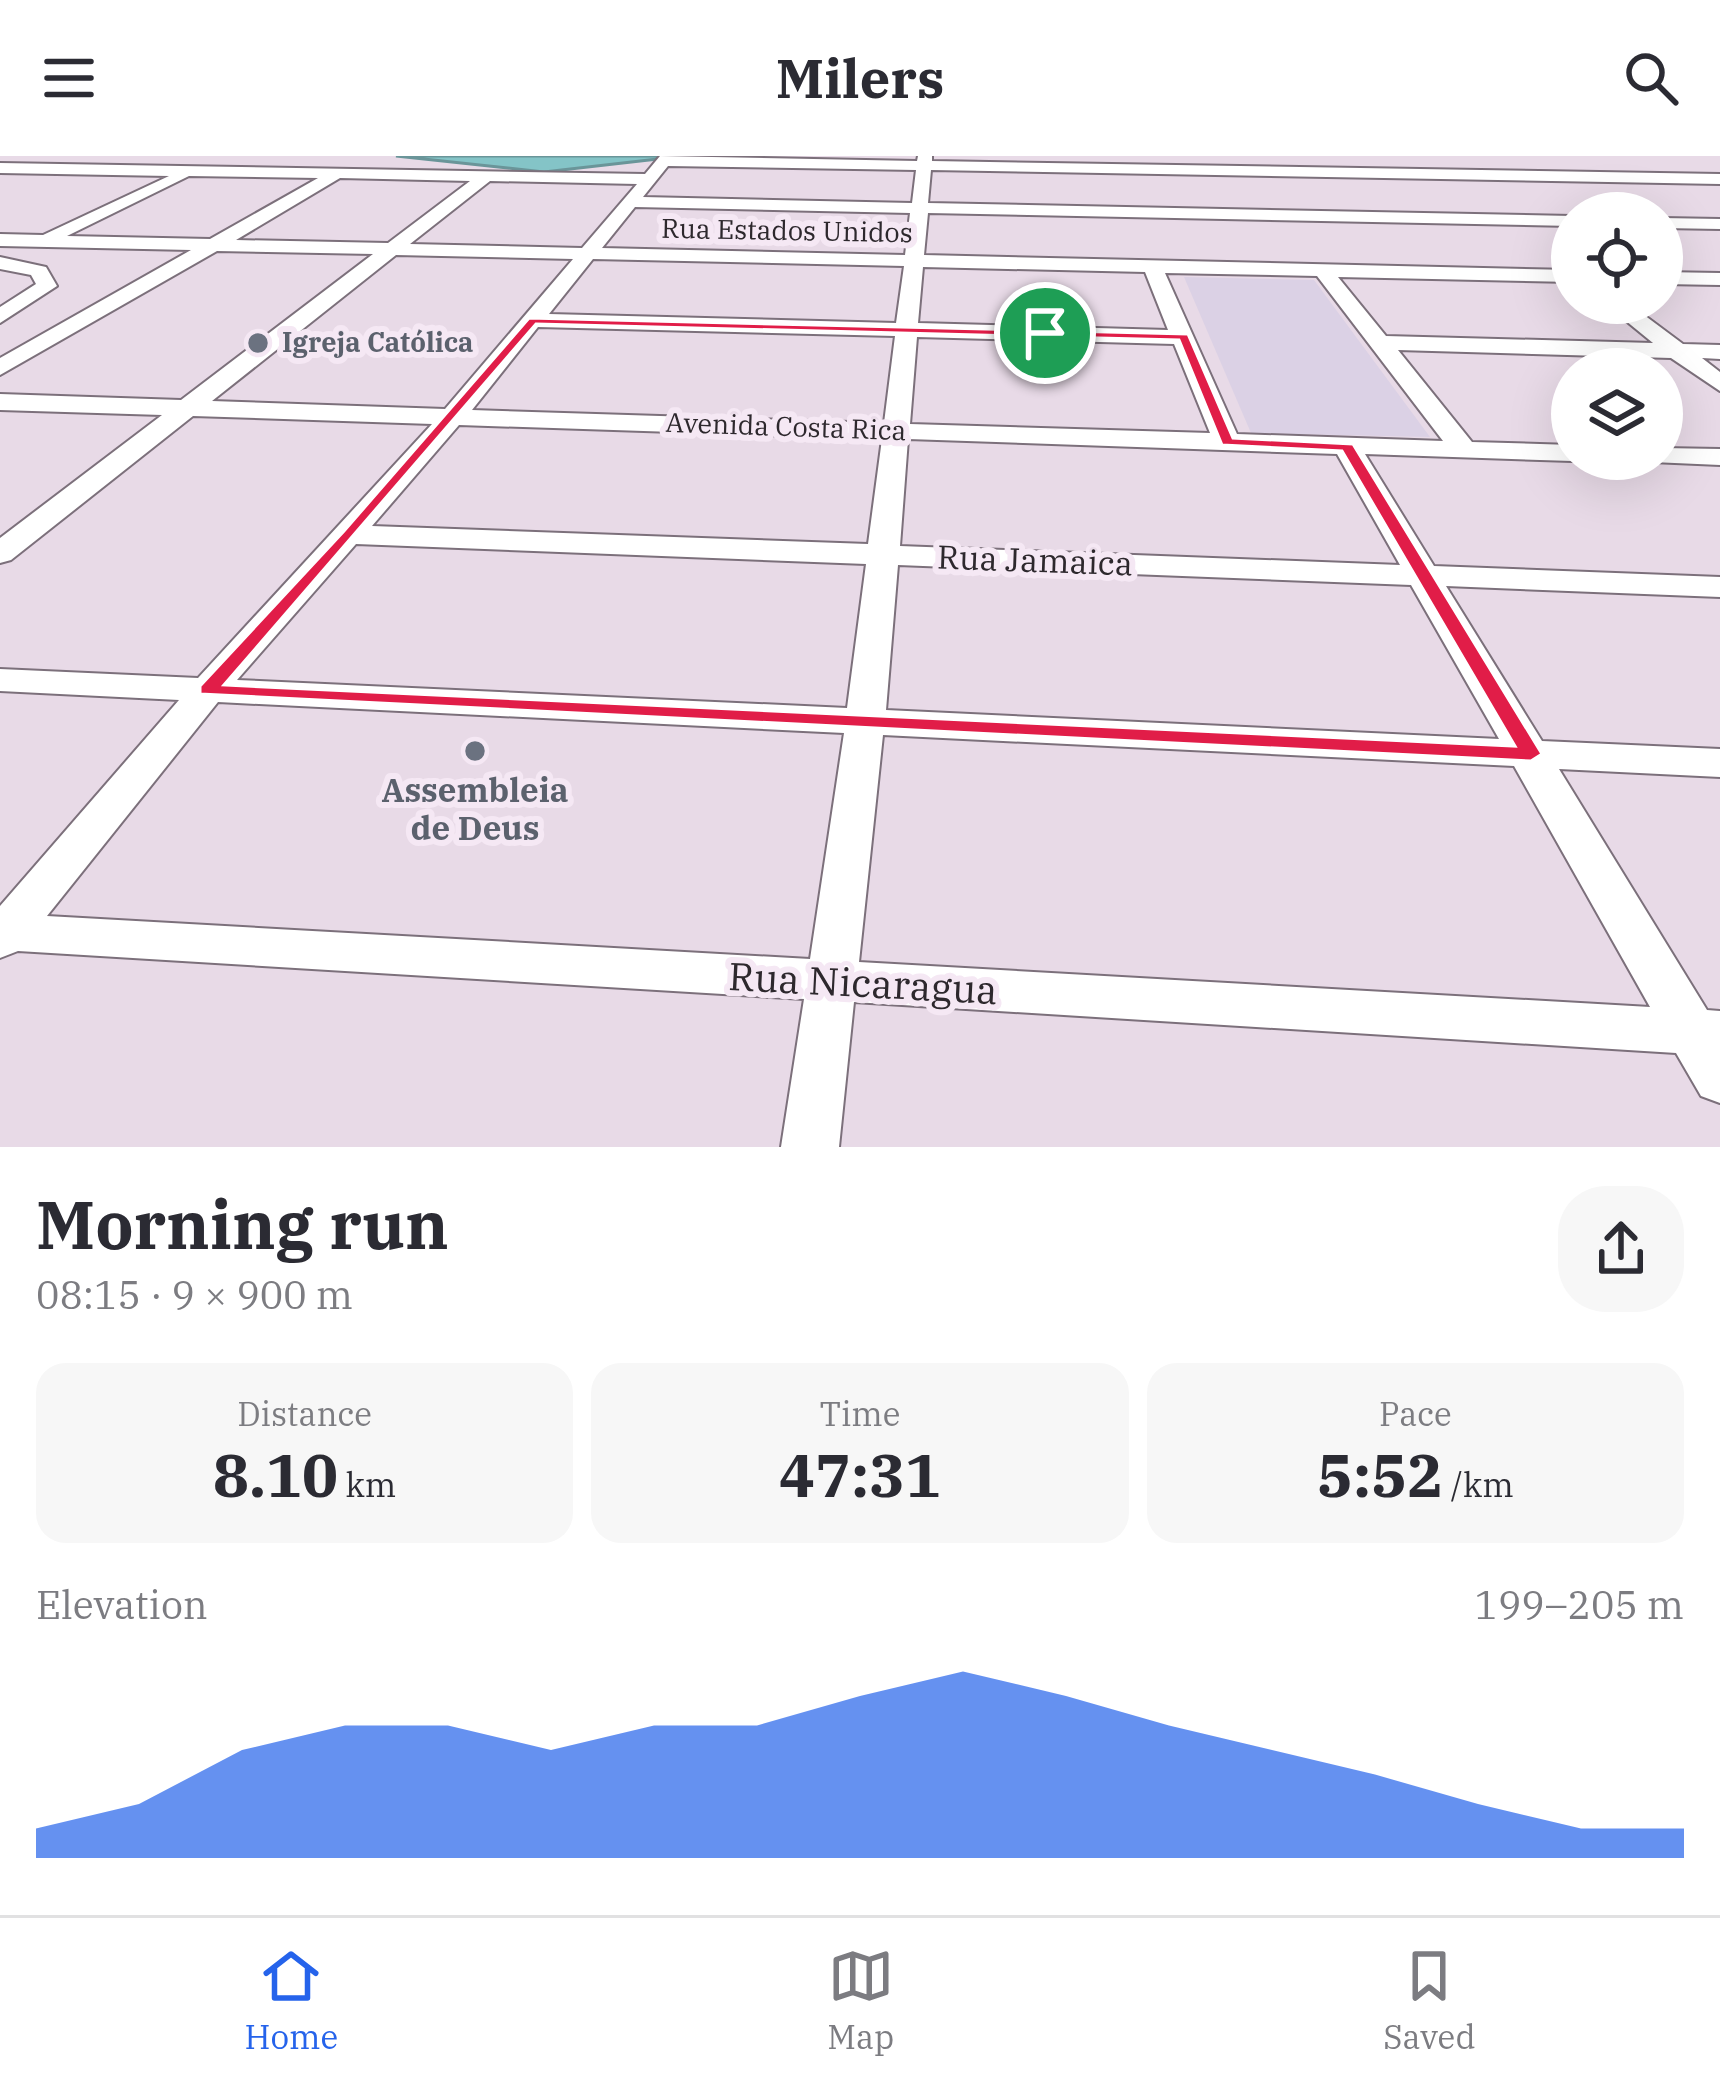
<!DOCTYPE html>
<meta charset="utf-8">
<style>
body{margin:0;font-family:"IBM Plex Serif",serif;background:#f7f7f7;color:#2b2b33;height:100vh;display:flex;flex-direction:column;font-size:45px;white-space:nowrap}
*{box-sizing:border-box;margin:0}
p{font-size:39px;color:#7c7c81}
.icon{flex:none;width:66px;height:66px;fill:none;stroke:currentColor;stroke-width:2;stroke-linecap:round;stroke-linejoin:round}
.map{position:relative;height:991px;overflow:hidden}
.details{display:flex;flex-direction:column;background:#fff;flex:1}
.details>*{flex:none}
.buttons{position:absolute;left:1551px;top:36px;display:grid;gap:24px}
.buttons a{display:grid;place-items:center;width:132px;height:132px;border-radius:50%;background:#fff;box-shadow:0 12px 48px #0002;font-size:60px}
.pin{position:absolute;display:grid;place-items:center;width:102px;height:102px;color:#fff;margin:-51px;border:6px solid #fff;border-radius:50%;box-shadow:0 3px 12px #0007}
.round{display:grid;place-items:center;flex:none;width:126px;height:126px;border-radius:48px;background:#f7f7f7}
.head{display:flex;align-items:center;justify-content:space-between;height:204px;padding:0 36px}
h1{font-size:66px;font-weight:700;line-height:90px}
.stats{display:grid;grid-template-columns:repeat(3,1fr);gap:18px;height:204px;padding:12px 36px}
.stats div{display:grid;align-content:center;border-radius:30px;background:#f7f7f7;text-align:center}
.stats b{font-size:60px;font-weight:700}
.stats small{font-size:33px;font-weight:400}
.stats p{font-size:33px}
.chart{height:336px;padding:24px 36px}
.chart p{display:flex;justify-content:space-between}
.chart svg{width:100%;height:216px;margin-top:12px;fill:#2563eb;opacity:.7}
header{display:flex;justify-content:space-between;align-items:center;height:156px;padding:0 36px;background:#fff;font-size:54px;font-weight:700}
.menu{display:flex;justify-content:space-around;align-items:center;height:168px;border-top:3px solid #e1e1e2;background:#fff;font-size:33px;color:#7c7c81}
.menu a{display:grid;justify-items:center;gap:6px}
.menu .current{color:#2563eb}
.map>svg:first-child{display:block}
</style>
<header><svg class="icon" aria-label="menu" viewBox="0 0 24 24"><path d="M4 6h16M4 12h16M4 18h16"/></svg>Milers<svg class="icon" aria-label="search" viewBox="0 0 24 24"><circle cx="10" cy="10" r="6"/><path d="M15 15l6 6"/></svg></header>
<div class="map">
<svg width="1720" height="991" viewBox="0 0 1720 991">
<rect width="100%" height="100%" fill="#e8dae7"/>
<polygon fill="#dbd1e5" points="1184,121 1314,124 1430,281 1251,277"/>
<polygon fill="#84c4c7" stroke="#6a9599" stroke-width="3" points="396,0 684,0 544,16"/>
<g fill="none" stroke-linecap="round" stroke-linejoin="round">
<defs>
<g id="street">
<path d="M660,0L917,5L918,0H932V5L1720,18V28L931,14L928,47L1572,60V70L928,57L924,99L1572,114V126L1338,121L1386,180L1653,187L1604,147H1628L1683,188L1720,189V203L1702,202L1720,216V235L1671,202L1398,194L1472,286L1572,289V303H1581L1572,305L1365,298L1434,410L1720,421V441L1446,430L1542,585L1720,593V621L1559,613L1707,854L1720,855V947L1701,940L1676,897L854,846L839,991H781L804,843L18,795L0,802V750L179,544L0,535V513L198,522L432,268L193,260L11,404L0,407V382L162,259L0,254V238L181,244L373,98L217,95L0,219V202L191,94L0,90V78L43,79L169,20L0,17V7L645,18ZM668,10L916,14L912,47L643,41ZM189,20L318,22L210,83L67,80ZM340,22L470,25L388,87L236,84ZM490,25L637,28L582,92L410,88ZM635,51L910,57L905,99L602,92ZM396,99L573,103L445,253L212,245ZM593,103L904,110L896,167L549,158ZM923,111L1145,116L1168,174L918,167ZM1165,117L1317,120L1443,285L1237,278ZM538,171L895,180L884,267L472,254ZM917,181L1174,188L1210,277L910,268ZM459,269L882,283L868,388L372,370ZM908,283L1337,298L1400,409L900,390ZM356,388L866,408L847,552L237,524ZM898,409L1411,429L1499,583L886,554ZM218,546L844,577L810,803L47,760ZM883,579L1514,610L1650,851L859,806Z"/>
<polygon points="1662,62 1720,63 1720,73 1662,72"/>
<polygon points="0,101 46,111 57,130 0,167 0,151 36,128 31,119 0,113"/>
<polygon points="1662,116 1720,117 1720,129 1662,128"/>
<polygon points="1662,292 1720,293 1720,309 1652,306 1662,303"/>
</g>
</defs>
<use href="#street" stroke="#7c707b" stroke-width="4"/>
<use href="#street" fill="#fff" fill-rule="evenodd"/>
</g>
<path fill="#e11d48" stroke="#fff" stroke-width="3" fill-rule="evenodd" d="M529,162L1188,178L1233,282L1353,288L1542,598L1531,605L200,538V530L344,375ZM536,168L1179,184L1222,289L1342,295L1515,590L224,529Z"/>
<g fill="#6b7280" stroke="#f5e8f4" stroke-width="4.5">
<circle cx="258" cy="187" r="12"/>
<circle cx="475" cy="595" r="12"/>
</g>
<g text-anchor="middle" stroke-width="12" stroke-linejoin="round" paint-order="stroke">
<g font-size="27" fill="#2d282d" stroke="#f5e8f4">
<text transform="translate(787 75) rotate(1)" y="9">Rua Estados Unidos</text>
<text transform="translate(786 271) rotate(2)" y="9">Avenida Costa Rica</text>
</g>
<g font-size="27" font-weight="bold" fill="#5b616d" stroke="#f5e8f4" text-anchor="start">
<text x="282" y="196">Igreja Católica</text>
</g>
<g font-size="33" fill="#2d282d" stroke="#f5e8f4">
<text transform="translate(1035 404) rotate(2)" y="12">Rua Jamaica</text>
</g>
<g font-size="33" font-weight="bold" fill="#5b616d" stroke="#f5e8f4">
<text x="475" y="646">Assembleia<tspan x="475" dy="38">de Deus</tspan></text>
</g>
<g font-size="39" fill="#2d282d" stroke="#f5e8f4">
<text transform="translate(863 827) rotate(3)" y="14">Rua Nicaragua</text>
</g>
</g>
</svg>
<div class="buttons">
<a><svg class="icon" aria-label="locate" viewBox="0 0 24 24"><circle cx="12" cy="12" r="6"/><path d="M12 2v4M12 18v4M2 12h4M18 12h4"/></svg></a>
<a><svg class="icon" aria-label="layers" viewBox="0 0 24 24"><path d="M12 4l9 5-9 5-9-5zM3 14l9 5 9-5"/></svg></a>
</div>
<div class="pin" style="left:1045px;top:177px;background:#1e9e55"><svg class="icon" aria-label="arrive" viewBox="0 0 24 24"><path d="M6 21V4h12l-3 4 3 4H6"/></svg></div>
</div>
<section class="details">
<div class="head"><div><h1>Morning run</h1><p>08:15 · 9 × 900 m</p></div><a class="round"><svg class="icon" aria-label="share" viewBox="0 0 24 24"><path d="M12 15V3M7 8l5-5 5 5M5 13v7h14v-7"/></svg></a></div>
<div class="stats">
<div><p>Distance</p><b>8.10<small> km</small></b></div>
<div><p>Time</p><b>47:31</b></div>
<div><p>Pace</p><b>5:52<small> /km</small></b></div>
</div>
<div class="chart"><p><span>Elevation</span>199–205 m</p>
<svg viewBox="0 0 160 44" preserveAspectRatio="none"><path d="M0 44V38L10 33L20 22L30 17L40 17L50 22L60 17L70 17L80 11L90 6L100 11L110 17L120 22L130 27L140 33L150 38L160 38V44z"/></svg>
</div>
</section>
<nav class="menu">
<a class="current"><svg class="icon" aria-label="home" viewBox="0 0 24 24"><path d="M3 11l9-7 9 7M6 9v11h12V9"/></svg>Home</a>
<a><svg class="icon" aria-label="map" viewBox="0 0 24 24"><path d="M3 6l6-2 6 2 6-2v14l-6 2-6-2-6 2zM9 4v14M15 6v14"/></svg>Map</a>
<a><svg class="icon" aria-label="saved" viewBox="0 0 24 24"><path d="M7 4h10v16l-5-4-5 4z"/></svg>Saved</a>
</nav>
